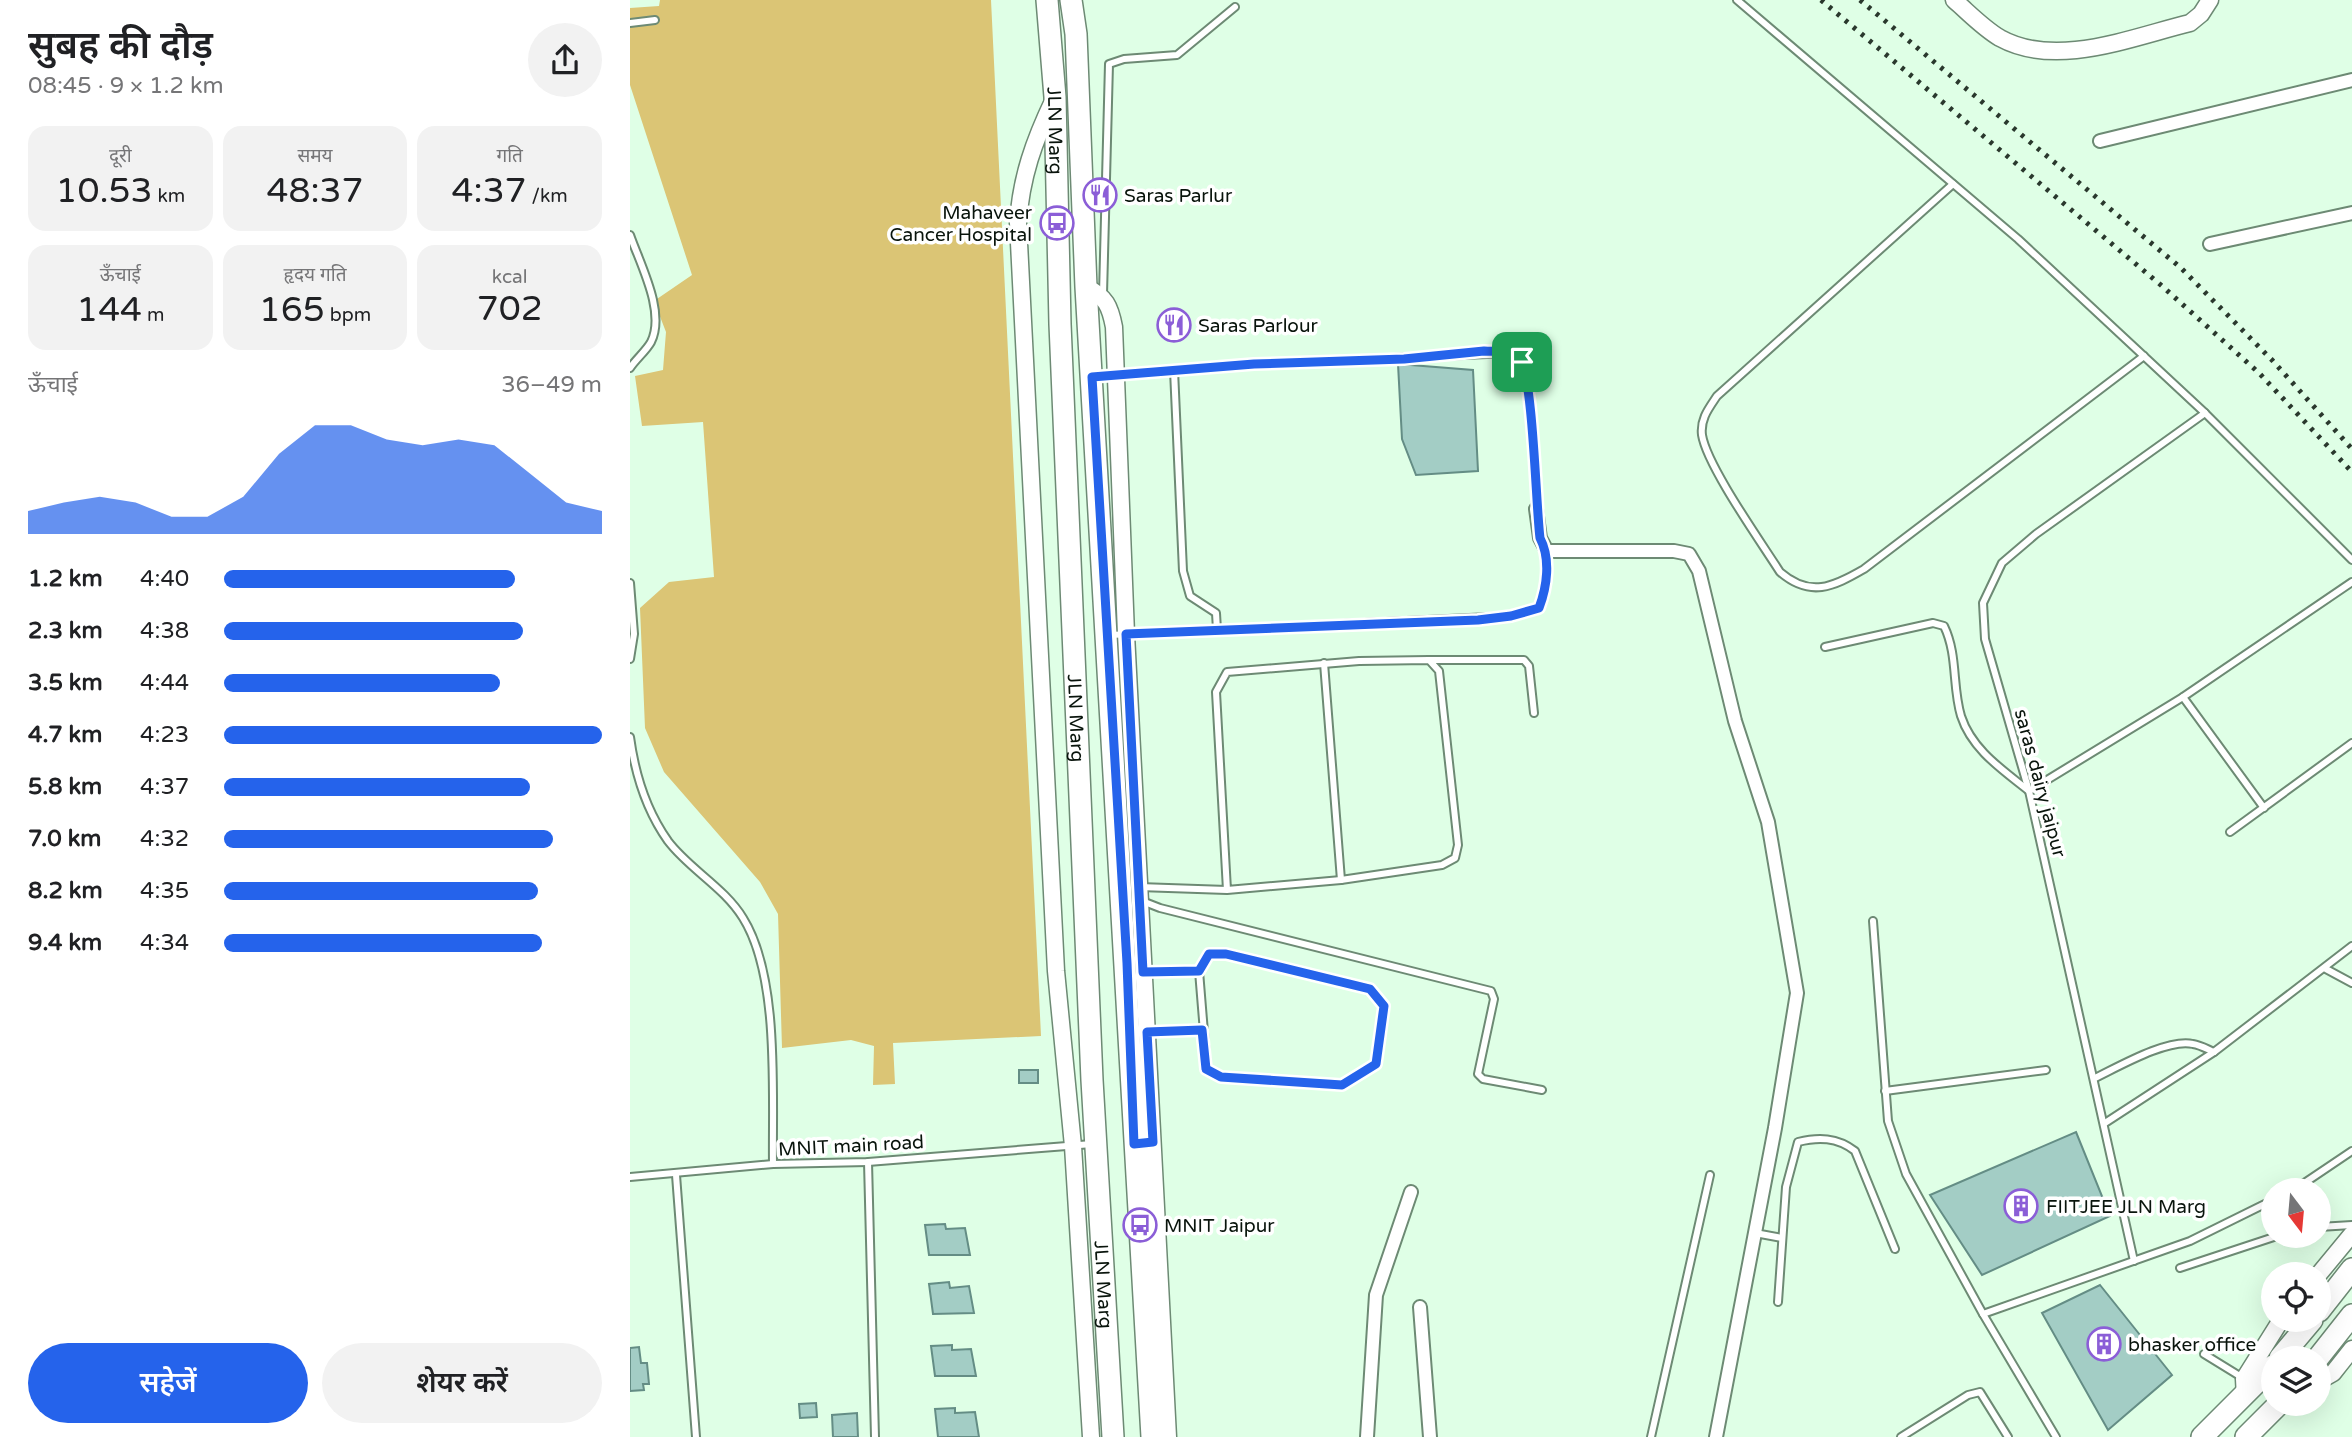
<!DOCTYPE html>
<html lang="hi">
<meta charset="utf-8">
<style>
body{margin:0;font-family:"Varela Round","Noto Sans Devanagari",sans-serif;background:#f2f2f2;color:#202124;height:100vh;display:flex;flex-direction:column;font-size:26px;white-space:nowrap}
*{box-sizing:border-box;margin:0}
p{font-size:23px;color:#757577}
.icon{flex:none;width:38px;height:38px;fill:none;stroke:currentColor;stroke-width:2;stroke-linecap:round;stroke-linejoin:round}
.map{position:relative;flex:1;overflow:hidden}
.panel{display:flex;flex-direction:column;background:#fff;width:630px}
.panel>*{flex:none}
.needle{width:46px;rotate:164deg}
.tools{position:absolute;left:1631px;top:1178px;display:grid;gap:14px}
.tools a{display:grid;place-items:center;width:70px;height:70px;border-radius:50%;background:#fff;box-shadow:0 7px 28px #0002;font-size:35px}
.pin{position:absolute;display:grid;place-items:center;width:60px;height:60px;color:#fff;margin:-30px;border-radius:14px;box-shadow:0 4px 10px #0006}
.round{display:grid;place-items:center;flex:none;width:74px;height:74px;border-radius:37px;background:#f2f2f2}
.summary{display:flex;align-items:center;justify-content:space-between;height:119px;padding:0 28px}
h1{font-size:38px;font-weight:600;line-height:52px}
.stats{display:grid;grid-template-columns:repeat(3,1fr);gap:10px;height:119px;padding:7px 28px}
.stats div{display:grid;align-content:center;border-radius:18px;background:#f2f2f2;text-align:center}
.stats b{font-size:35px;font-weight:600}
.stats small{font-size:19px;font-weight:400}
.stats p{font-size:19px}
.chart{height:196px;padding:14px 28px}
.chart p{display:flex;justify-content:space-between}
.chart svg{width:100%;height:126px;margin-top:7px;fill:#2563eb;opacity:.7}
.action{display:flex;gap:14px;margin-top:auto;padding:14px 28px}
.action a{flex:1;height:80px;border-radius:42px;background:#2563eb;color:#fff;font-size:28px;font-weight:600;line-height:80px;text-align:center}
.action a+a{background:#f2f2f2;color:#202124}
ul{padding:0 28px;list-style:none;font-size:23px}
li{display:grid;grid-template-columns:112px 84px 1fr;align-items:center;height:52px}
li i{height:18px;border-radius:9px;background:#2563eb}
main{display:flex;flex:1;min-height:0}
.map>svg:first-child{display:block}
</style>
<main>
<section class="panel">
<div class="summary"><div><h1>सुबह की दौड़</h1><p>08:45 · 9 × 1.2 km</p></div><a class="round"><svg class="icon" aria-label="share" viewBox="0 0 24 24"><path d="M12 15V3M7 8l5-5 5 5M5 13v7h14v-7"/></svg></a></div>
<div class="stats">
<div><p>दूरी</p><b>10.53<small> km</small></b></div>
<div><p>समय</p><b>48:37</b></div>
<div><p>गति</p><b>4:37<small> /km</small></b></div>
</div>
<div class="stats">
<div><p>ऊँचाई</p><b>144<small> m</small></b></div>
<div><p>हृदय गति</p><b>165<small> bpm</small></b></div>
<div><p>kcal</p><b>702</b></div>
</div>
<div class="chart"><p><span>ऊँचाई</span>36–49 m</p>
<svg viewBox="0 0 160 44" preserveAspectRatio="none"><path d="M0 44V36L10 33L20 31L30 33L40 38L50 38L60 31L70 16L80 6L90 6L100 11L110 13L120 11L130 13L140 23L150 33L160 36V44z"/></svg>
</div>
<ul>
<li><b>1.2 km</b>4:40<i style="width:77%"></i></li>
<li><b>2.3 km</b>4:38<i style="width:79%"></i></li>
<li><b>3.5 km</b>4:44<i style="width:73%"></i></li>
<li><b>4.7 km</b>4:23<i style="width:100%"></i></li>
<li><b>5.8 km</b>4:37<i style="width:81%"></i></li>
<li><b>7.0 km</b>4:32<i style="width:87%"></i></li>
<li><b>8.2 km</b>4:35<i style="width:83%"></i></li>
<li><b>9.4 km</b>4:34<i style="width:84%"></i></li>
</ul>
<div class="action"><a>सहेजें</a><a>शेयर करें</a></div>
</section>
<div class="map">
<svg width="1722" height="1437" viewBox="0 0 1722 1437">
<rect width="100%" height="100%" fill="#dfffe6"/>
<polygon fill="#dbc575" points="30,0 361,0 411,1036 263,1043 265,1084 243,1085 244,1046 221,1040 152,1048 148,914 130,882 34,772 15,728 10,608 39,582 84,577 73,422 12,426 5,376 33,370 36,332 24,301 62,275 0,85 0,8 29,6"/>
<g fill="#a3cdc5" stroke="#648d85" stroke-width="2">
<polygon points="768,364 843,370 848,471 786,475 772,439"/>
<rect x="389" y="1070" width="19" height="13"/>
<polygon points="1446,1132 1480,1216 1352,1275 1300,1195"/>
<polygon points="315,1224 316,1229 335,1228 340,1255 299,1255 295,1225"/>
<polygon points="319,1282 320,1288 339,1286 344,1313 303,1314 299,1284"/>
<polygon points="1470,1285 1542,1375 1478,1430 1412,1313"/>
<polygon points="322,1345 322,1350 341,1349 346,1376 305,1376 301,1346"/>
<polygon points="9,1347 11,1363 17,1363 19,1384 13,1384 14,1390 0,1391 0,1348"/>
<polygon points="186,1403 187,1417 170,1418 169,1404"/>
<polygon points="325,1408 325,1413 345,1412 349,1437 308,1437 305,1409"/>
<polygon points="227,1413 228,1437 203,1437 202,1415"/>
</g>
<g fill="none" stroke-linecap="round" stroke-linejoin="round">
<defs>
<g id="service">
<polyline points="1107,0 1388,239 1575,413 1722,560"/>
<polyline points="0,23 25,20"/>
<path d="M1323,184L1087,396C1079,408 1070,419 1072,435C1077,466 1131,542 1150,572C1180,598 1203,587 1234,569L1514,356"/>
<path d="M0,235C10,264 36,312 21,342C16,351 6,359 0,368"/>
<polyline points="473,294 479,64 494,59 547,55 605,7"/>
<polyline points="544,370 553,571 560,596 586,613 587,630"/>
<path d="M464,377L624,364L881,353C906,374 904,473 906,509"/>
<polyline points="0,583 4,634 0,659"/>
<polyline points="480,635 881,616 909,608 914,594 917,551"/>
<path d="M1195,647L1303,623L1314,626C1328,655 1322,686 1331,716C1342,750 1373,770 1399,791L1553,697L1722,582"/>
<polyline points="799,660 894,660 899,666 904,713"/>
<polyline points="694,663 711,880"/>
<polyline points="1553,697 1634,808"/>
<path d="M0,737C5,774 16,810 38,841C59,869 94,887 113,918C150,977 142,1095 143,1164"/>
<polyline points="1600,832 1722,743"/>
<polyline points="509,887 597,890 711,880 812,865 825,858 828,845 809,671 799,660 729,661 597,672 586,692 597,890"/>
<polyline points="512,901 530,908 861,991 864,999 848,1074 853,1079 912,1090"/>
<polyline points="1243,921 1258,1121 1276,1174 1353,1314 1560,1241 1643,1200"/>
<polygon points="579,954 596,954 740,989 754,1006 745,1064 712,1085 591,1077 577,1069 569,971"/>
<polyline points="1696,969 1722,983"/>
<polyline points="515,972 569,971"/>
<polyline points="518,1032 573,1030"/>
<path d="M1465,1078C1488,1067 1538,1038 1563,1044C1570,1045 1577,1049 1584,1052"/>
<polyline points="1255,1091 1416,1070"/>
<polyline points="1475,1123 1584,1052 1722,946"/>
<polyline points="238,1162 245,1437"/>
<polyline points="46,1175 66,1437"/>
<polyline points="0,1177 143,1164 238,1162 462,1144"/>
<polyline points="1664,1190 1722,1151"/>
<polyline points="1689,1227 1722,1225"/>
<polyline points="1125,1233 1152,1238"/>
<polyline points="1504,1261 1399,791 1355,639 1353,603 1372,563 1406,534 1575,413"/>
<polyline points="1550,1268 1647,1236"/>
<path d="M1148,1302L1156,1187L1168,1142C1188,1137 1207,1137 1225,1151L1265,1249"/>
<polyline points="1353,1314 1426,1437"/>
<polyline points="1574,1354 1613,1378"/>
<polyline points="1021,1437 1080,1175"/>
<polyline points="1271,1437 1338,1395 1350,1392 1378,1437"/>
</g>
<g id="minor">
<polyline points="1470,141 1722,80"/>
<polyline points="1580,244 1722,213"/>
<polyline points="906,509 910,538 917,551 1044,551 1059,554 1069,571 1105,721 1138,822 1167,993 1145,1128 1086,1437"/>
<polyline points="790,1307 800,1437"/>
<polyline points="737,1437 746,1295 781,1192"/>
</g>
<g id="tertiary">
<path d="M1324,0C1338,12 1353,28 1370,38C1426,69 1502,37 1560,23L1571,14L1580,0"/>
<path d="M424,99C404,141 391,177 388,223L426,971L443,1146L461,1437"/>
<path d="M456,287C476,297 480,306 484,327L496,634L538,1437"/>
<polyline points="1689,1274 1722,1234"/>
<polyline points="1689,1381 1703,1373 1722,1349"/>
<polyline points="1615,1397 1614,1379 1651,1320"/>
</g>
<g id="primary">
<path id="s1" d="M417,0L425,97L430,324L462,1080L483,1437"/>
<polyline points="441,0 446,34 456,287 522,1437"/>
<polyline points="1689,1311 1722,1269"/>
<polyline points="1650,1358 1682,1320"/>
<polyline points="1688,1358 1722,1315"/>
<polyline points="1572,1437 1643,1366"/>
<polyline points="1616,1437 1649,1404"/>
</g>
</defs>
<use href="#service" stroke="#6d8a74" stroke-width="10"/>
<use href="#minor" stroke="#6d8a74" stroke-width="16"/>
<use href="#tertiary" stroke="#6d8a74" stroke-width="19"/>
<use href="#primary" stroke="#6d8a74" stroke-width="24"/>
<use href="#service" stroke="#fff" stroke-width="6"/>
<use href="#minor" stroke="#fff" stroke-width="12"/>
<use href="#tertiary" stroke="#fff" stroke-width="16"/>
<use href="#primary" stroke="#fff" stroke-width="21"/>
<g stroke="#2a382d" stroke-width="5" stroke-dasharray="3.5 7" stroke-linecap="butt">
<polyline points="1191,0 1532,286 1629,373 1722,472"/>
<polyline points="1230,0 1551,268 1642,360 1722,449"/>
</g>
</g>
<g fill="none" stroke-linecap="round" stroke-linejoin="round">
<defs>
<path id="route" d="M854,351C867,352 881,349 890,360C903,376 906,508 910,538C921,559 917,587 909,608L881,616L848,620L496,634L513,972L569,971L579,954H596L740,989L754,1006L746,1064L712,1085L591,1077L576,1069L572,1030L517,1032L523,1142L504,1144L497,963L462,377L624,364L774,359Z"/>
</defs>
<use href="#route" stroke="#fff" stroke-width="14"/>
<use href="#route" stroke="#2563eb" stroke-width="9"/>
</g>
<defs>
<symbol id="restaurant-ring" viewBox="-11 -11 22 22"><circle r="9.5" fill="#fff" stroke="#8b5ed7" stroke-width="1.5"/><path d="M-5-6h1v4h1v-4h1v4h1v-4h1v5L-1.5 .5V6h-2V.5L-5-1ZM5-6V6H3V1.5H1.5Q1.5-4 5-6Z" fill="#8b5ed7"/></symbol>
<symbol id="bus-ring" viewBox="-11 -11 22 22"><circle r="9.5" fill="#fff" stroke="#8b5ed7" stroke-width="1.5"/><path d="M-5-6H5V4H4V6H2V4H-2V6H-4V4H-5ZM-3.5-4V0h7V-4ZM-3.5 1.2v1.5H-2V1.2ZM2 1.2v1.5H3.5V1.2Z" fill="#8b5ed7"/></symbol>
<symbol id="building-ring" viewBox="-11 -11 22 22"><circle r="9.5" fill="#fff" stroke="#8b5ed7" stroke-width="1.5"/><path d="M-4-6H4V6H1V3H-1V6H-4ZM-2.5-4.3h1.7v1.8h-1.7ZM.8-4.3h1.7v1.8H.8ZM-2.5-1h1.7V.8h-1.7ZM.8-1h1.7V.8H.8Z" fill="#8b5ed7"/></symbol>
</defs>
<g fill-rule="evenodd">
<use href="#restaurant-ring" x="451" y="176" width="38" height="38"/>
<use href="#bus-ring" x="408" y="204" width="38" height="38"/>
<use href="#restaurant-ring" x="525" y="306" width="38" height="38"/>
<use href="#building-ring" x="1372" y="1187" width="38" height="38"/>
<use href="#bus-ring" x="491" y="1206" width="38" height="38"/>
<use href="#building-ring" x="1455" y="1325" width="38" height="38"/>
</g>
<g text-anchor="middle" stroke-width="7" stroke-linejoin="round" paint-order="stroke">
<g font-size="19" fill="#09140c" stroke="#fff">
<text dy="7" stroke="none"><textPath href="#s1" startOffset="131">JLN Marg</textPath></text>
<text dy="7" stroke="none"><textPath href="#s1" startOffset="719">JLN Marg</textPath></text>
<text transform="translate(1411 783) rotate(75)" y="7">saras dairy jaipur</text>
<text transform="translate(221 1145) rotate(-3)" y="7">MNIT main road</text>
<text dy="7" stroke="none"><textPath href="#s1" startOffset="1286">JLN Marg</textPath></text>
</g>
<g font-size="19" fill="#09140c" stroke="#fff" text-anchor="start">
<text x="494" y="202">Saras Parlur</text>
<text x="402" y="219" text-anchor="end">Mahaveer<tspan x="402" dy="22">Cancer Hospital</tspan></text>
<text x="568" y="332">Saras Parlour</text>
<text x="1416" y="1213">FIITJEE JLN Marg</text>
<text x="534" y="1232">MNIT Jaipur</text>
<text x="1498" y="1351">bhasker office</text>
</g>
</g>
</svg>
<div class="tools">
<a><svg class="needle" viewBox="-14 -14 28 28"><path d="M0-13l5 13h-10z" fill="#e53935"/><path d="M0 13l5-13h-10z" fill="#757577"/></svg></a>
<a><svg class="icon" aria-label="locate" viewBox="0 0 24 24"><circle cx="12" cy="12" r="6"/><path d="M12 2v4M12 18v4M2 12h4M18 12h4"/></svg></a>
<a><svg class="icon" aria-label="layers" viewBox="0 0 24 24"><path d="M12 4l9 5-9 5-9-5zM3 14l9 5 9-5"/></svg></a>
</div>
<div class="pin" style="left:892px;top:362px;background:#1e9e55"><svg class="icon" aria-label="arrive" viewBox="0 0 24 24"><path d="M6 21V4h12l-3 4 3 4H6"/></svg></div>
</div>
</main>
